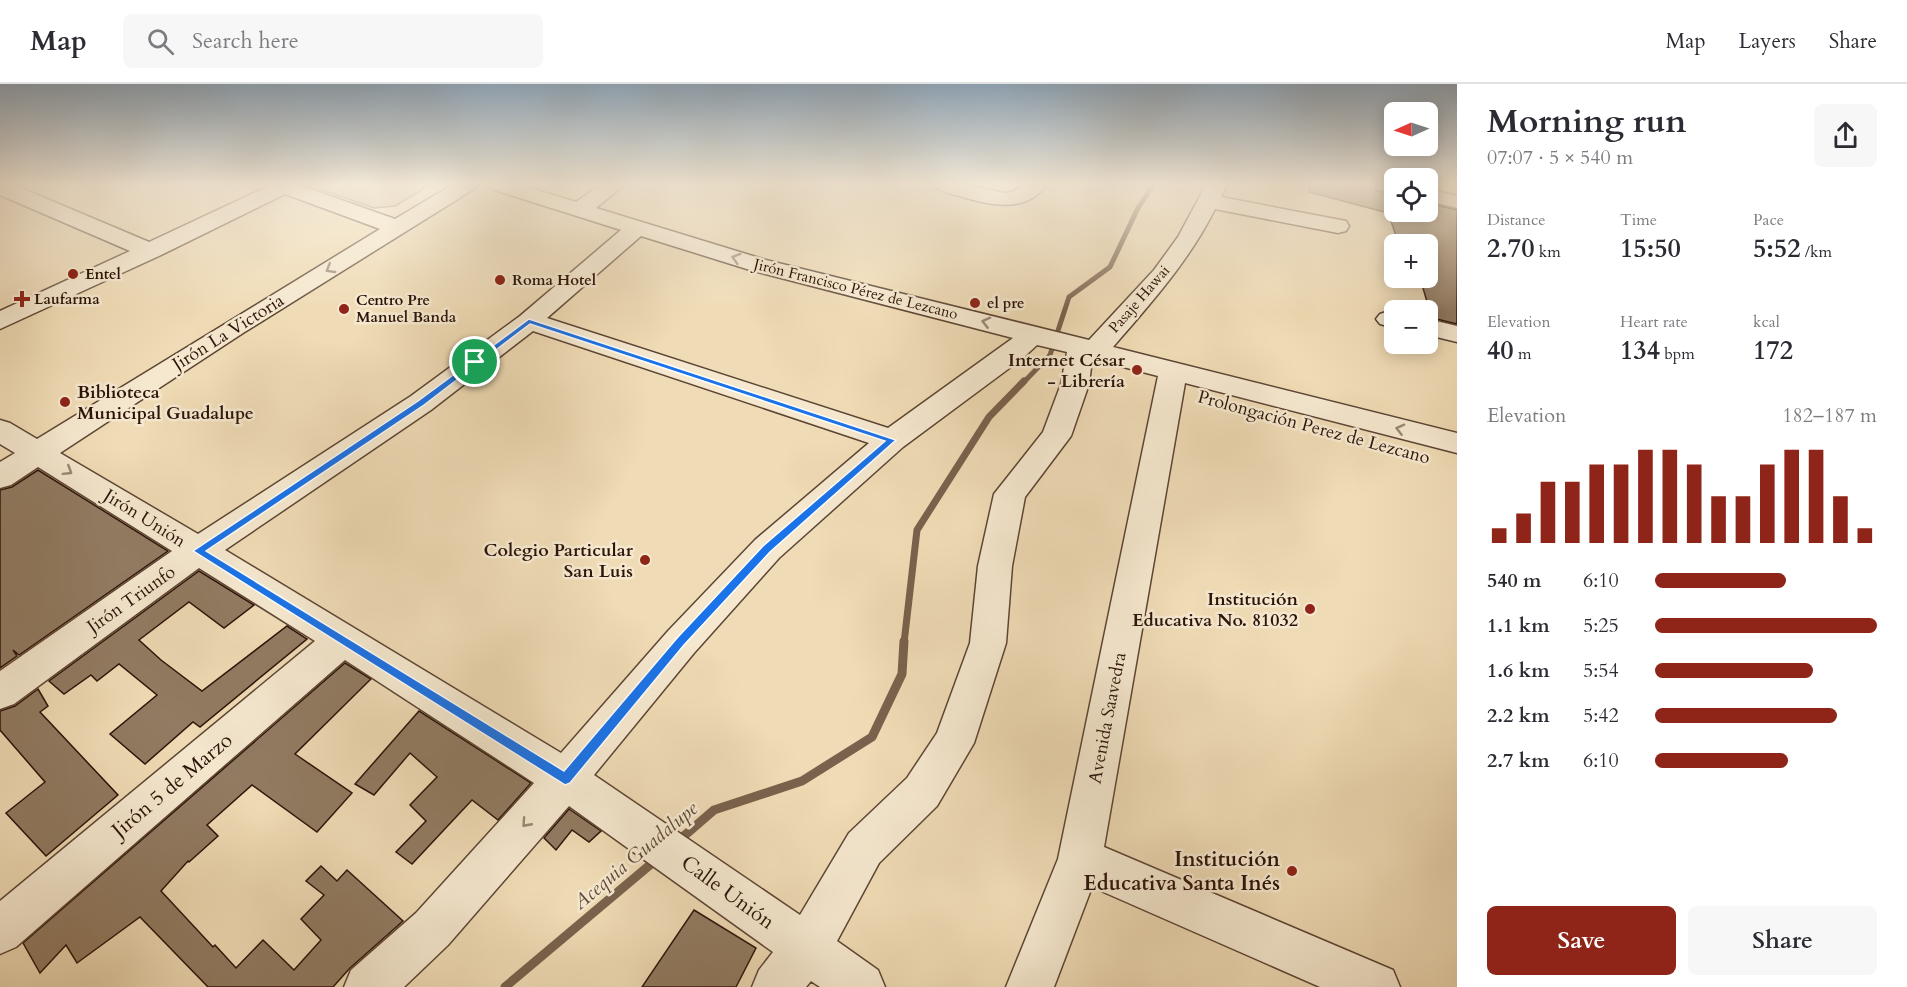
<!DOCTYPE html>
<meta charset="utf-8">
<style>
body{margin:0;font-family:Cardo,serif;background:#f7f7f7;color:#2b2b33;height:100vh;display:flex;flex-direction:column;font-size:22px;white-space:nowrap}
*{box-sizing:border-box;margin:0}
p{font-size:20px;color:#7c7c81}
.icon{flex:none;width:33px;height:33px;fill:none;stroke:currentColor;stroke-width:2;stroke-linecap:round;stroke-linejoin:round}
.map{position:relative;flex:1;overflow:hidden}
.panel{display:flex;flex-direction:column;background:#fff;width:450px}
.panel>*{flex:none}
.needle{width:39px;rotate:267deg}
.tools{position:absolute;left:1384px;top:18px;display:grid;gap:12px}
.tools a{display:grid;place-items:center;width:54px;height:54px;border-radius:9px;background:#fff;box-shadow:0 3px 15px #0003;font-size:30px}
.pin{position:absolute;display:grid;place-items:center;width:51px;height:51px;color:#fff;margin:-26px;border:3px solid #fff;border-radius:50%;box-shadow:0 2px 6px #0007}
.round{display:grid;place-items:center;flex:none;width:63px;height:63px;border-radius:9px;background:#f7f7f7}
.headline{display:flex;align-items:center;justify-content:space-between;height:102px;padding:0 30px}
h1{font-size:33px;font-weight:700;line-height:45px}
.stats{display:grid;grid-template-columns:repeat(3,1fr);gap:9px;height:102px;padding:6px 30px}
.stats div{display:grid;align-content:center}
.stats b{font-size:26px;font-weight:700}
.stats small{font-size:16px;font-weight:400}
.stats p{font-size:16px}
.chart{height:168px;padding:12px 30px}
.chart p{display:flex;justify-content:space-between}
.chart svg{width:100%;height:108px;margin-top:6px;stroke:#8f2418;stroke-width:6}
.button{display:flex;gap:12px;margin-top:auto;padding:12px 30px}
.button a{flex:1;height:69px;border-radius:9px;background:#8f2418;color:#fff;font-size:24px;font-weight:700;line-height:69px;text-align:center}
.button a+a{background:#f7f7f7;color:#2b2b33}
ul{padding:0 30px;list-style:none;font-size:20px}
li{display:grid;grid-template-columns:96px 72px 1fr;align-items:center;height:45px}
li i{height:15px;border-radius:8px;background:#8f2418}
header{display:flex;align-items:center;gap:36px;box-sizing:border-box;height:84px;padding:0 30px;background:#fff;border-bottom:2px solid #e1e1e2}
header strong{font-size:28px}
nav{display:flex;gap:33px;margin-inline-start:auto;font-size:21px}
.search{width:420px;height:54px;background:#f7f7f7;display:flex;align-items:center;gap:15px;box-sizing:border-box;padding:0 21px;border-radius:9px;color:#7c7c81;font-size:22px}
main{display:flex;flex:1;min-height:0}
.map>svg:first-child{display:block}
</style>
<header>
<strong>Map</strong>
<div class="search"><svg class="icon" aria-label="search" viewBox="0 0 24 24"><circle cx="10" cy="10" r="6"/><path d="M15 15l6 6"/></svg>Search here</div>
<nav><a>Map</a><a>Layers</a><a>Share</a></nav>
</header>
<main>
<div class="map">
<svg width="1457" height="903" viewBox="0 0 1457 903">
<rect width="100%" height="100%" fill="#efdbb5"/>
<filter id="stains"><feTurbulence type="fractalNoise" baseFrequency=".00333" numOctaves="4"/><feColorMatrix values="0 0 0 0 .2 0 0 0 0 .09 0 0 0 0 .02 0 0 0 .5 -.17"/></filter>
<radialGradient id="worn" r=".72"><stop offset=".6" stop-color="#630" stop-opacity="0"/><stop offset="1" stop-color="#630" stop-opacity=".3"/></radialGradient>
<polygon fill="#ceb998" stroke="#7d6650" stroke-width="1.5" points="318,101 430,101 395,122 374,124 317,104"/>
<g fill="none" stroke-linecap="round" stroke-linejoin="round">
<polyline stroke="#79624d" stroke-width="5" points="1023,299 1050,271 1069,213 1110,183 1138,124 1153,101"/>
<polyline stroke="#79624d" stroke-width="7" points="904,559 917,446 989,333 1024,297"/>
<g stroke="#79624d" stroke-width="9">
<polyline points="677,758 714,726 802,697 872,653 902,590 904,557"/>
<polyline points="505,903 657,775"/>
</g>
</g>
<g fill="#917b62" stroke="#2c1309" stroke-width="1.5">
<polygon points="1310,101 1373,101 1377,107 1395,111 1395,128 1428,128 1428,119 1457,126 1457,240 1428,233 1428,221 1420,194 1428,194 1428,160 1399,160 1388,129 1309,108"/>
<polygon points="38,386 168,467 19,571 13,566 17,572 0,584 0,406 12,403"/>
<polygon points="199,487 254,521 224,544 189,518 139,556 161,576 202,607 287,542 307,555 200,643 193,638 145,680 110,650 157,611 119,580 97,597 91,591 64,610 49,597"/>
<polygon points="345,579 371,595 295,670 352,709 317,748 252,701 207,741 218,752 189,778 188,777 161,807 213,863 215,861 236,884 263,856 294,886 321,856 301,835 324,811 306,797 321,782 337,797 347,786 403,837 350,884 333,903 208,903 140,833 77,879 66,861 40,889 23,859"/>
<polygon points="38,605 48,622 40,628 118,711 46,772 6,729 45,698 0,646 0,627 15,622"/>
<polygon points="419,627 531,699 498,736 472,716 412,780 396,768 426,737 410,721 437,693 410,669 374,711 355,700"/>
<polygon points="569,725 601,747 589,758 572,746 556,766 544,754"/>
<polygon points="694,826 756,864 736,903 642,903"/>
</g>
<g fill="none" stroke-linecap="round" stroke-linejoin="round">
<defs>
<g id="minor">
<path d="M0,101H14L149,158L271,101H299L395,135L452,101H477L474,105L243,249L60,369L198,450L411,312L520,232L621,146L491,105L488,101H520L576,118L600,101H624L596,124L766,176L1089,256L1154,186L1178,153L1206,101H1227L1221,113L1346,137L1349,142L1346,147L1338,149L1215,125C1189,177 1151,219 1113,263L1457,349V369L1185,299L1104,763L1393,886L1400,903H1320L1092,803L1054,903H1006L1058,775L1158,292L1092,275L1089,300L1071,352L1025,413L1012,482L1006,559L974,659L937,722L879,779L837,857L878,886L885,903H820L811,897L806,903H752L759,886L773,868L569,722L448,861L404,903H344L351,886L416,829L534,699L345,576L16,863L0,870V817L315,557L199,484L14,620L0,625V587L172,467L38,383L11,401L0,404V378L15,369L0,360V336L10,339L37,355L380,145L285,110L159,172L0,245V227L130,167L0,111ZM641,152L750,186L1013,254L888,344L547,234ZM533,247L869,359L755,456L668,547L561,669L225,466L431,326ZM1037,261L1067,268L1061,300L1043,348L994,410L978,482L970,559L937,649L907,694L849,749L800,831L594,691L694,569L779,474L903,363L1023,274Z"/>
<path d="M935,101H967L1005,109L1012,108L1024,101H1046C1026,130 988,121 960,112C951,110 940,108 935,101Z"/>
<polygon points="1375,101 1395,101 1395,109 1378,105"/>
<polygon points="1428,105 1457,112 1457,124 1428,117"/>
<polygon points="1389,227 1395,228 1395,244 1380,240 1376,235 1380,230"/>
<polygon points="1428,235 1457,242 1457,258 1428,251"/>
</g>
</defs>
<use href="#minor" stroke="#5d4534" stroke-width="3"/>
<use href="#minor" fill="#f5e8cf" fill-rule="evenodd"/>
</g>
<defs><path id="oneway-chevron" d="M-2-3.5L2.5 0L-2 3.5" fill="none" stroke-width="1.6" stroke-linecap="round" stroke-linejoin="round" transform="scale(1.5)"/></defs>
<g stroke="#9b8876">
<use href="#oneway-chevron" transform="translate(736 174) rotate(-163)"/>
<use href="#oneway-chevron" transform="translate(330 185) rotate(149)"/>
<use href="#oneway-chevron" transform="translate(986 238) rotate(-166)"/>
<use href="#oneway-chevron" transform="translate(1400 345) rotate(-166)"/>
<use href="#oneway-chevron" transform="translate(68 387) rotate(32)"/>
<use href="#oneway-chevron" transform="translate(526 739) rotate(132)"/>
</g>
<linearGradient id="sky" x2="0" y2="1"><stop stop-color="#90a8bc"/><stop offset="0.44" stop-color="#f8efde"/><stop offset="1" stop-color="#f8efde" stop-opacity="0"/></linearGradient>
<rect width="1457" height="228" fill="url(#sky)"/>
<path fill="#1a73e8" stroke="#fff" stroke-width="1.5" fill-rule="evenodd" d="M529,235L896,356L770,468L684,561L570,699L565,701L193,467L418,317ZM530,240L885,357L763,462L677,554L564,687L206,467L424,321Z"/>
<g fill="#8f2418" stroke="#f5e8cf" stroke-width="2">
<circle cx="73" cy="190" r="6"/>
<circle cx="500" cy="196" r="6"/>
<path d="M19 206h6v6h6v6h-6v6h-6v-6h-6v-6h6z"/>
<circle cx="975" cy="219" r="6"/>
<circle cx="344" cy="225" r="6"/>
<circle cx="1137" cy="286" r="6"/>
<circle cx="65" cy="318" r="6"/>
<circle cx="645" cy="476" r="6"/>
<circle cx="1310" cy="525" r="6"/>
<circle cx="1292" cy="787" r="6"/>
</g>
<g text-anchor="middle" stroke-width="5" stroke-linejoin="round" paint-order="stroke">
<g font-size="15" font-weight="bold" fill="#2c1309" stroke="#f5e8cf" text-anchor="start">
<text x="85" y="195">Entel</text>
<text x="512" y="201">Roma Hotel</text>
<text x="34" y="220">Laufarma</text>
<text x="356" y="221">Centro Pre<tspan x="356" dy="17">Manuel Banda</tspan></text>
<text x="987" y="224">el pre</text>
</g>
<g font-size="15" fill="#2c1309" stroke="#f5e8cf">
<text transform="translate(856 205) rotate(14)" y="5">Jirón Francisco Pérez de Lezcano</text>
<text transform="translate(1139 215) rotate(-49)" y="5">Pasaje Hawai</text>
</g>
<g font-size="18" fill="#2c1309" stroke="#f5e8cf">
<text transform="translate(228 248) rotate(-32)" y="6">Jirón La Victoria</text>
<text transform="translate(1314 343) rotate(15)" y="6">Prolongación Perez de Lezcano</text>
<text transform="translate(145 434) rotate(32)" y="6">Jirón Unión</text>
<text transform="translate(131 515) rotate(-35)" y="6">Jirón Triunfo</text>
<text transform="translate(1107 634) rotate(-79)" y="6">Avenida Saavedra</text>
</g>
<g font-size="18" font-weight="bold" fill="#2c1309" stroke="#f5e8cf" text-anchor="end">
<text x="1125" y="282">Internet César<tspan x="1125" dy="21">- Librería</tspan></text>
<text x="77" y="314" text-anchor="start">Biblioteca<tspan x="77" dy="21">Municipal Guadalupe</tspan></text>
<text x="633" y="472">Colegio Particular<tspan x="633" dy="21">San Luis</tspan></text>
<text x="1298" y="521">Institución<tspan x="1298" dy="21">Educativa No. 81032</tspan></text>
</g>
<g font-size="20" font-style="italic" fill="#604837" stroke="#f5e8cf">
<text transform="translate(635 771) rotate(-40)" y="7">Acequia Guadalupe</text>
</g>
<g font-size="21" fill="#2c1309" stroke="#f5e8cf">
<text transform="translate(172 701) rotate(-40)" y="7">Jirón 5 de Marzo</text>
<text transform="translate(728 808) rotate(36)" y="7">Calle Unión</text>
</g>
<g font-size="21" font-weight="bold" fill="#2c1309" stroke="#f5e8cf" text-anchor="end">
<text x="1280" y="782">Institución<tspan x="1280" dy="24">Educativa Santa Inés</tspan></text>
</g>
</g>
<rect width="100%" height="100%" filter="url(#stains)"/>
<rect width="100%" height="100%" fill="url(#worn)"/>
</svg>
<div class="tools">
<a><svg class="needle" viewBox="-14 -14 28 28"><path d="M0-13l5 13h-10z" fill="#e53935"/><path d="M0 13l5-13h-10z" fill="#7c7c81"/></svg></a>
<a><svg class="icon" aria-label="locate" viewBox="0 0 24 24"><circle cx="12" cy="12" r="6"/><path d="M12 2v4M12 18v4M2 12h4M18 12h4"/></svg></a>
<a>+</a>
<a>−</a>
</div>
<div class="pin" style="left:475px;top:278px;background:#1e9e55"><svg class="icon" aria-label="arrive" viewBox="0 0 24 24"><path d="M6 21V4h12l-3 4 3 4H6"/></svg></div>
</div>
<section class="panel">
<div class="headline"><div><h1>Morning run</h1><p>07:07 · 5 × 540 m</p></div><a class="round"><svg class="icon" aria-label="share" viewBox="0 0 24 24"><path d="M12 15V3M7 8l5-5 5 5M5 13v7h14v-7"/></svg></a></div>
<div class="stats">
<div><p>Distance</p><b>2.70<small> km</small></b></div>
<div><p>Time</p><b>15:50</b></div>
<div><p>Pace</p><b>5:52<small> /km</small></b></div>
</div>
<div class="stats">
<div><p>Elevation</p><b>40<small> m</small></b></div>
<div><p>Heart rate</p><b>134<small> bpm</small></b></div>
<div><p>kcal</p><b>172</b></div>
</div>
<div class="chart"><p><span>Elevation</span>182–187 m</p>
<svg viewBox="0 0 160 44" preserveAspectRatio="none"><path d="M5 44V38M15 44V32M25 44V19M35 44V19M45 44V12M55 44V12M65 44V6M75 44V6M85 44V12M95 44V25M105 44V25M115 44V12M125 44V6M135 44V6M145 44V25M155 44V38"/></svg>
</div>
<ul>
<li><b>540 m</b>6:10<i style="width:59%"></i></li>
<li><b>1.1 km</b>5:25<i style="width:100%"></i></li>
<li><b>1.6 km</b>5:54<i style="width:71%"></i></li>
<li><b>2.2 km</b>5:42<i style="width:82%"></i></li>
<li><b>2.7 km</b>6:10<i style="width:60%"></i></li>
</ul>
<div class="button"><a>Save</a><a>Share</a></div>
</section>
</main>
